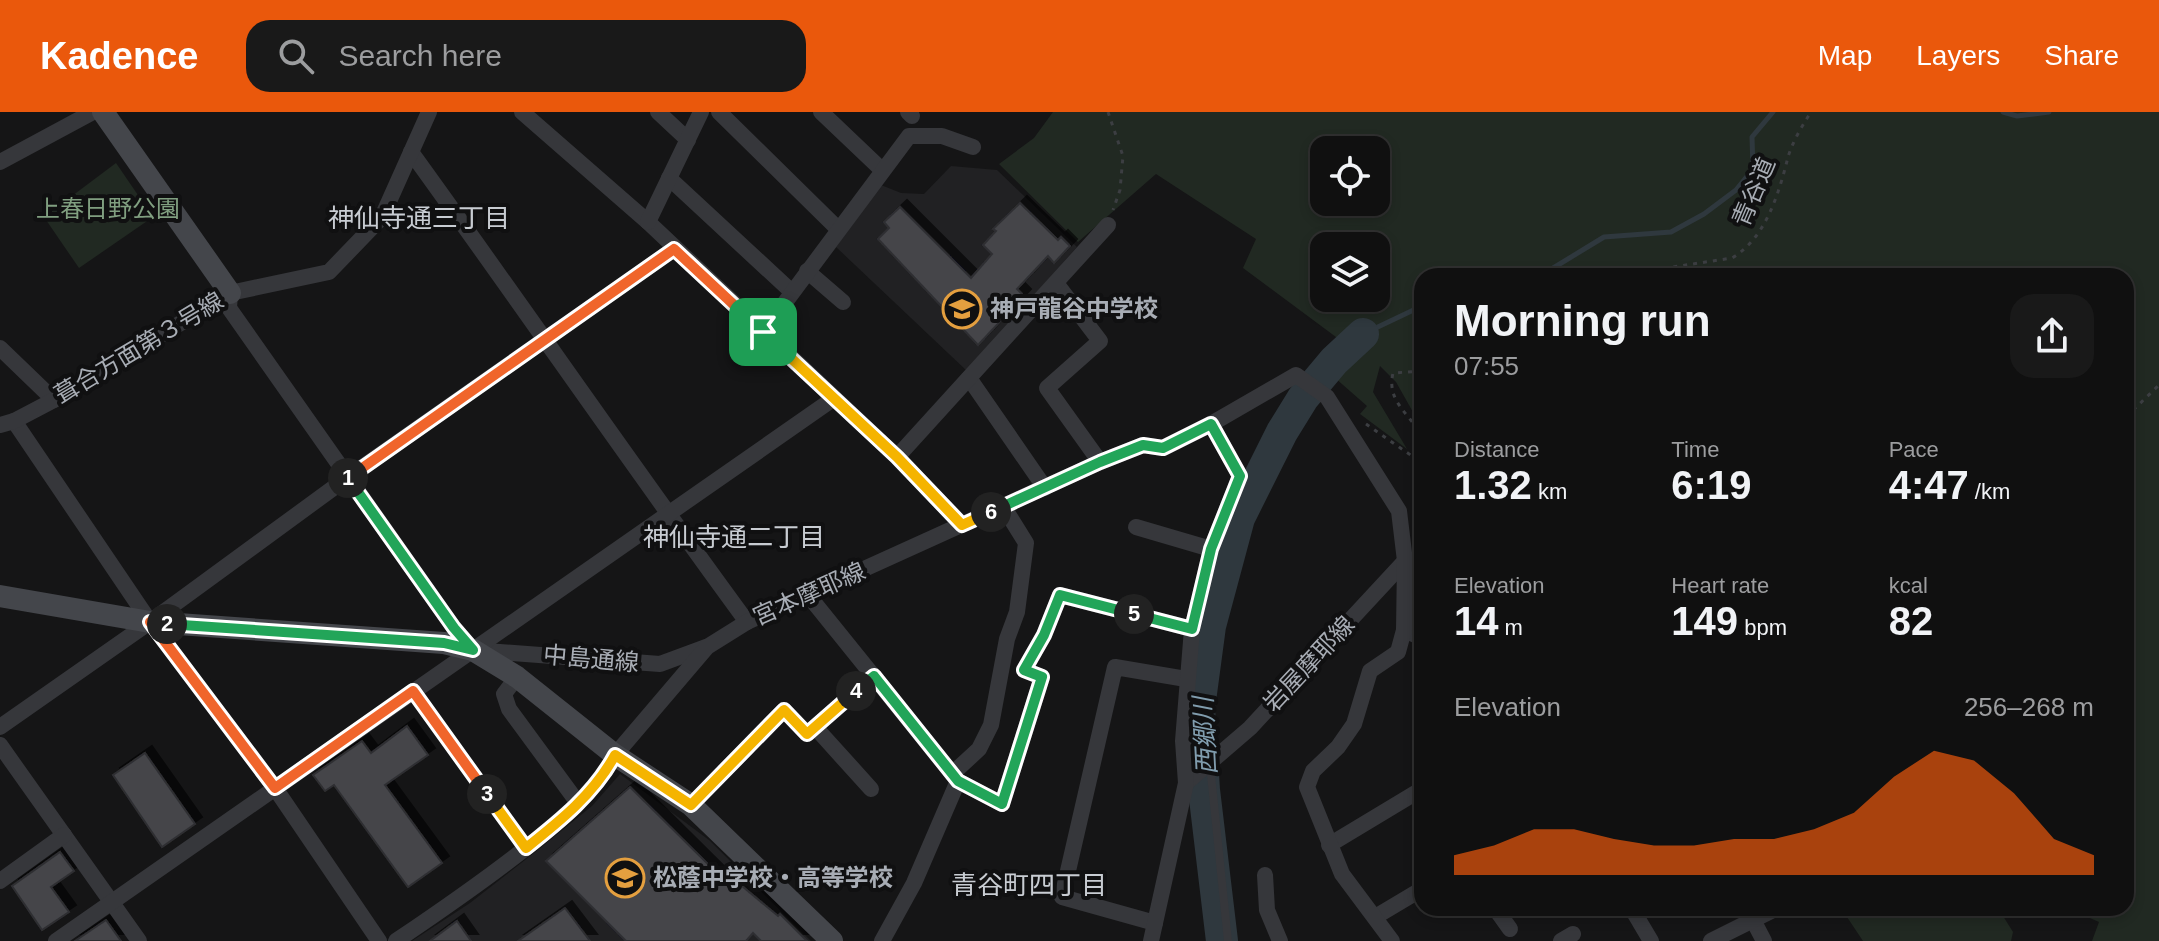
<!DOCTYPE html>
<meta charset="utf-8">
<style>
body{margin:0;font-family:Helvetica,"Noto Sans JP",sans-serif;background:#191919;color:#f1f3f6;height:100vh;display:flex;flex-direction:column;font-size:30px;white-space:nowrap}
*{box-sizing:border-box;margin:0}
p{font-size:26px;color:#9c9d9f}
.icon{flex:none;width:44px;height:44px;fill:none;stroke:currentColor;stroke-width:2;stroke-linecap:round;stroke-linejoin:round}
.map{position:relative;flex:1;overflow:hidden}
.panel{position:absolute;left:1414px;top:156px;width:720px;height:648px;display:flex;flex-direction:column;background:#101010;border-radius:24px;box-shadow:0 4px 12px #0003,0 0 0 2px #303030}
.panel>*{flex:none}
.tools{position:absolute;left:1310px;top:24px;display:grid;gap:16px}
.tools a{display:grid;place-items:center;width:80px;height:80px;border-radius:16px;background:#101010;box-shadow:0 4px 12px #0003,0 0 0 2px #303030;font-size:40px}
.pin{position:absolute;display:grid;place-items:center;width:68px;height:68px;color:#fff;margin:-34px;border-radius:16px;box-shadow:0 4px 12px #0006}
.km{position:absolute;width:40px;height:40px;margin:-20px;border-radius:50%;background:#222;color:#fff;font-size:22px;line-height:40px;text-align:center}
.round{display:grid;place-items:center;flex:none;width:84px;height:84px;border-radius:24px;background:#191919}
.head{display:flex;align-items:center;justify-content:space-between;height:136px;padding:0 40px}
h1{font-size:44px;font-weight:700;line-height:60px}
.metrics{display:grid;grid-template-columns:repeat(3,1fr);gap:12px;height:136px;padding:8px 40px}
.metrics div{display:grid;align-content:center}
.metrics b{font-size:40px;font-weight:700}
.metrics small{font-size:22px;font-weight:400}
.metrics p{font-size:22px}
.chart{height:224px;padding:16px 40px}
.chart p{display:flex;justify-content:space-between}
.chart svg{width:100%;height:144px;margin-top:8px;fill:#ea580c;opacity:.7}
header{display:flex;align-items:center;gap:48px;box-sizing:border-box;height:112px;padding:0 40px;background:#ea580c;color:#fff}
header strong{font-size:38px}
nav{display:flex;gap:44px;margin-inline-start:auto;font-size:28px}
.search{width:560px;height:72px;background:#191919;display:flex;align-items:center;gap:20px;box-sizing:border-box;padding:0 28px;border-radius:24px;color:#9c9d9f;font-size:30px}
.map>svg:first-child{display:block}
</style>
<header>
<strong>Kadence</strong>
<div class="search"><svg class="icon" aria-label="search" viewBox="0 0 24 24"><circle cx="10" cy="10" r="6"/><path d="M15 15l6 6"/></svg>Search here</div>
<nav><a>Map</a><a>Layers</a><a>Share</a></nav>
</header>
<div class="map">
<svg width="2159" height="829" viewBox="0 0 2159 829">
<defs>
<filter id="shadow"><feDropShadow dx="7" dy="-7" stdDeviation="0" flood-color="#0009"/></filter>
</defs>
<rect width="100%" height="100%" fill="#151516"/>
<g fill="#212123">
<polygon points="951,54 997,58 1077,135 967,259 836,135 881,73 901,81 924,82"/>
<polygon points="620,662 709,728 811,829 412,829 470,791 534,741 592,694"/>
</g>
<g fill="#212922" fill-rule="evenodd">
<path d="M1053,0H2159V829H2092L2099,810L2067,796H2126V164H1422V316L1396,270L1380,254L1373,280L1407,337L1360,302L1367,294L1334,265L1340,228L1243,156L1256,127L1156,62L1078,130L999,52L1034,26ZM1324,38H1376V90H1324ZM1324,134H1376V186H1324Z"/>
<polygon points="116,51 153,105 79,156 44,105"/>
<polygon points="1841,796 1998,796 2013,820 2011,829 1863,829"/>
</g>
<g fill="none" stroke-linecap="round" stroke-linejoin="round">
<g stroke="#2f383e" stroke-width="5">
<polyline points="2003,0 2017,4 2049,0"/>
<polyline points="1485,164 1490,164"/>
<polyline points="1540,164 1604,125 1671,120 1704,102 1736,78 1753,57 1752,25 1773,0"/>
<polyline points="1363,222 1422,194"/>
</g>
<polyline stroke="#2f383e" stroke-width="32" points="1222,829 1204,678 1199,596 1210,514 1239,406 1282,320 1303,286 1334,249 1363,222"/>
</g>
<g fill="#444549" stroke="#2f2f32" stroke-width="2" filter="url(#shadow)">
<polygon points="1020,91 1058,128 1061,125 1070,134 1054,151 1048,144 1017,177 1024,184 978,233 878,127 889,116 884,110 900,95 971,166 992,142 983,133 996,119 993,117"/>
<polygon points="407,614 428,643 385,673 442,751 408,775 334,673 325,679 313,663 362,629 371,641"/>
<polygon points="145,641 195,712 162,735 113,663"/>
<polygon points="630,675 726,770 730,764 778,804 780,802 807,829 761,829 753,821 746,829 626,829 546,749"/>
<polygon points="60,740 74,759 51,775 69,800 42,818 12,774"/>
<polygon points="565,796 590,829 518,829"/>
<polygon points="106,808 121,829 75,829"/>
<polygon points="457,809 471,829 430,829"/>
</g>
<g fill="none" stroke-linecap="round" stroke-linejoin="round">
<g stroke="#3c3e42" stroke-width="3" stroke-dasharray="4 6" stroke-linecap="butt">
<polyline points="1108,0 1123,44 1120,78 1113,98"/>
<path d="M1614,164L1732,146C1766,126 1779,81 1788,45C1793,29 1802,14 1811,0"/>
<path d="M1422,259L1393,261C1386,291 1411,301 1422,326"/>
<polyline points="2126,305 2159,273"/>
<polyline points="1366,312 1422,351"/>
</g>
<g stroke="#36373b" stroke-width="8">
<polyline points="413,579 525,736"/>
<polyline points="1210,653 1228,829"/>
</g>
<g stroke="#36373b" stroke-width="16">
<polyline points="522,0 648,110 897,345 962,413"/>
<polyline points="658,0 688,28"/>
<polyline points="719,0 838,117"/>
<polyline points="821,0 882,58"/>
<polyline points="908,0 912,4"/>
<path d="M411,40C524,196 633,355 747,510"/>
<polyline points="0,50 93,0"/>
<polyline points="669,66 792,180"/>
<polyline points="648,110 701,0"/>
<polyline points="807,159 843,190"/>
<polyline points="1056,171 1100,229 1047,276 1100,350"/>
<polyline points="230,181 229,196 454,516 473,538 660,552 706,535"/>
<polyline points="763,220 909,24 942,24 973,35"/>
<polyline points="0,236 54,288"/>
<polyline points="969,266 1045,376"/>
<polyline points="14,309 150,510 275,676 379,829"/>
<polyline points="0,313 14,309 54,288 230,181 329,160 382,105 429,0"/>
<polyline points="897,345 1108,113"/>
<polyline points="1136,415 1211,437"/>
<polyline points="808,483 958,669 1002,692 1042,565 1024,558 1044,523 1060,483 1192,517"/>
<polyline points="1404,518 1422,526"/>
<polyline points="517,565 504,582 509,597 578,691"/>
<polyline points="0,615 150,510 347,366 674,137"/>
<polyline points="815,615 871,677"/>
<polyline points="0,633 139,829"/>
<polyline points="952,662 979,637 991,613 1007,527 1017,500 1026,431 1003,394"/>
<polyline points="1186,671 1250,616 1405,449"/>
<polyline points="691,693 784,598 807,622 874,564"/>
<polyline points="1329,733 1422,677"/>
<polyline points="1265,763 1267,798 1280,829"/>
<polyline points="0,769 64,723"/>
<polyline points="1495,796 1510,817"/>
<polyline points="1632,797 1651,829"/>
<polyline points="1375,805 1422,777"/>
<polyline points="1753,808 1764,829"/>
<polyline points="1155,811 1062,785 1115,555 1186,567"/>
<polyline points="56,829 833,287"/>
<path d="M396,829C439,800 481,771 522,739C557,711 593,683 615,643L707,535L747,510L1100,350L1143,333L1163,336L1211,312L1296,263L1327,285L1399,399L1405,449L1404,518L1398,540L1370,559L1354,612L1338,635L1313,659L1307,675L1342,762L1392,829"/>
<polyline points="882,829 914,771 958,669"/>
<polyline points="1151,829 1186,671 1183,629 1192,517 1211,437 1240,364 1211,312"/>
<polyline points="1561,829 1573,822"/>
<polyline points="1711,829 1777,796"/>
</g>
<g stroke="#44464b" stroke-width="22">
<polyline points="103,0 230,181"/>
<polyline points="0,484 150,510 444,531 473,538 517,565 615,643 691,693 832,829"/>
</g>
</g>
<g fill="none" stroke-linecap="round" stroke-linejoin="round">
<defs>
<polyline id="split-1" points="348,366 674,137 763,220"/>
<polyline id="split-2" points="167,512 444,531 473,538 454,516 348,366"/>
<polyline id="split-3" points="167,512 150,510 275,676 413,579 487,682"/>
<path id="split-4" d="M487,682L526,736C560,709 594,682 615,643L691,693L784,598L807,622L856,579"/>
<polyline id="split-5" points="856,579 874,564 958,669 1002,692 1042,565 1024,558 1044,523 1060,483 1134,502"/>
<polyline id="split-6" points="991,400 1100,350 1143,333 1163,336 1211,312 1240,364 1211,437 1192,517 1134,502"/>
<polyline id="split-7" points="763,220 897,345 962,413 991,400"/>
</defs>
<use href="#split-1" stroke="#fff" stroke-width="16"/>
<use href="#split-2" stroke="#fff" stroke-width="16"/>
<use href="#split-3" stroke="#fff" stroke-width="16"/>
<use href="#split-4" stroke="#fff" stroke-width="16"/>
<use href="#split-5" stroke="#fff" stroke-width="16"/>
<use href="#split-6" stroke="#fff" stroke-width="16"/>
<use href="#split-7" stroke="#fff" stroke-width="16"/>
<use href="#split-1" stroke="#f0652b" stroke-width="10"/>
<use href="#split-2" stroke="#22a559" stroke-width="10"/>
<use href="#split-3" stroke="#f0652b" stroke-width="10"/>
<use href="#split-4" stroke="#f5b400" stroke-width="10"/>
<use href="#split-5" stroke="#22a559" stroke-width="10"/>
<use href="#split-6" stroke="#22a559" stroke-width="10"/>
<use href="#split-7" stroke="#f5b400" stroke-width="10"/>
</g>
<defs>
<symbol id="school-ring" viewBox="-11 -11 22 22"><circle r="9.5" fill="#101011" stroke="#e49f3f" stroke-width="1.5"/><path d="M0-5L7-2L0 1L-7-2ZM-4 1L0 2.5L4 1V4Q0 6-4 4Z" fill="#e49f3f"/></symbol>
</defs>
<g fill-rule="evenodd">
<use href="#school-ring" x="940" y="175" width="44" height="44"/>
<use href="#school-ring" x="603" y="744" width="44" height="44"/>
</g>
<g text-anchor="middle" stroke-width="8" stroke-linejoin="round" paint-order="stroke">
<g font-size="24" fill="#a8adb5" stroke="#101011">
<text transform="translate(1754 80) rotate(-67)" y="8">青谷道</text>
<text transform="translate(139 236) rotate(-31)" y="8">葺合方面第３号線</text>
<text transform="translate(809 482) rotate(-24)" y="8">宮本摩耶線</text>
<text transform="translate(591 547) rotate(5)" y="8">中島通線</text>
<text transform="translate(1309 552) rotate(-47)" y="8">岩屋摩耶線</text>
</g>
<g font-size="24" fill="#809f80" stroke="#101011">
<text x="108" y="105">上春日野公園</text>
</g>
<g font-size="24" font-weight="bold" fill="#a8adb5" stroke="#101011" text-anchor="start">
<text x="990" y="205">神戸龍谷中学校</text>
<text x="653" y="774">松蔭中学校・高等学校</text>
</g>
<g font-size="26" fill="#c8ccd2" stroke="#101011">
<text x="419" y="115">神仙寺通三丁目</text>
<text x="734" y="434">神仙寺通二丁目</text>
<text x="1029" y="782">青谷町四丁目</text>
</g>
<g font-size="26" font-style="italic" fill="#819dae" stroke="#101011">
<text transform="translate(1205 624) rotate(-93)" y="9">西郷川</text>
</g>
</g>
</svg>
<div class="tools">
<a><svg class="icon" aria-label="locate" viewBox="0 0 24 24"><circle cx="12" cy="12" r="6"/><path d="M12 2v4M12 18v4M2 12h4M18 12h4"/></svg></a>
<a><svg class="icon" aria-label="layers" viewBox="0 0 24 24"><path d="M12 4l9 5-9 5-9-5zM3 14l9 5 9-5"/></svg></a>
</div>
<div class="pin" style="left:763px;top:220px;background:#1e9e55"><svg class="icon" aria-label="arrive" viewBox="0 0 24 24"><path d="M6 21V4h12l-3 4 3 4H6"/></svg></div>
<b class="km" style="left:348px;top:366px">1</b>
<b class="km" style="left:167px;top:512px">2</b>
<b class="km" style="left:487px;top:682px">3</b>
<b class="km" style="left:856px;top:579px">4</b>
<b class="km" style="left:1134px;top:502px">5</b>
<b class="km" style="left:991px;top:400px">6</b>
<section class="panel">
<div class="head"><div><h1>Morning run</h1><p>07:55</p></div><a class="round"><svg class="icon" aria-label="share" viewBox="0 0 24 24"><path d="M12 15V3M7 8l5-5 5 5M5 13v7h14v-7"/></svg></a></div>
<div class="metrics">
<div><p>Distance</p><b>1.32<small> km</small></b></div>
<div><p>Time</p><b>6:19</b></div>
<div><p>Pace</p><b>4:47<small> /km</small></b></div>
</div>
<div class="metrics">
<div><p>Elevation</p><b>14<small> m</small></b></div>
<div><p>Heart rate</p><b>149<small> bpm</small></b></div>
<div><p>kcal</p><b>82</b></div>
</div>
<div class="chart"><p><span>Elevation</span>256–268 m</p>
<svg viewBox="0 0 160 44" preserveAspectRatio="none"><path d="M0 44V38L10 35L20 30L30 30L40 33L50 35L60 35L70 33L80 33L90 30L100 25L110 14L120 6L130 9L140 19L150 33L160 38V44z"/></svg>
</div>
</section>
</div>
